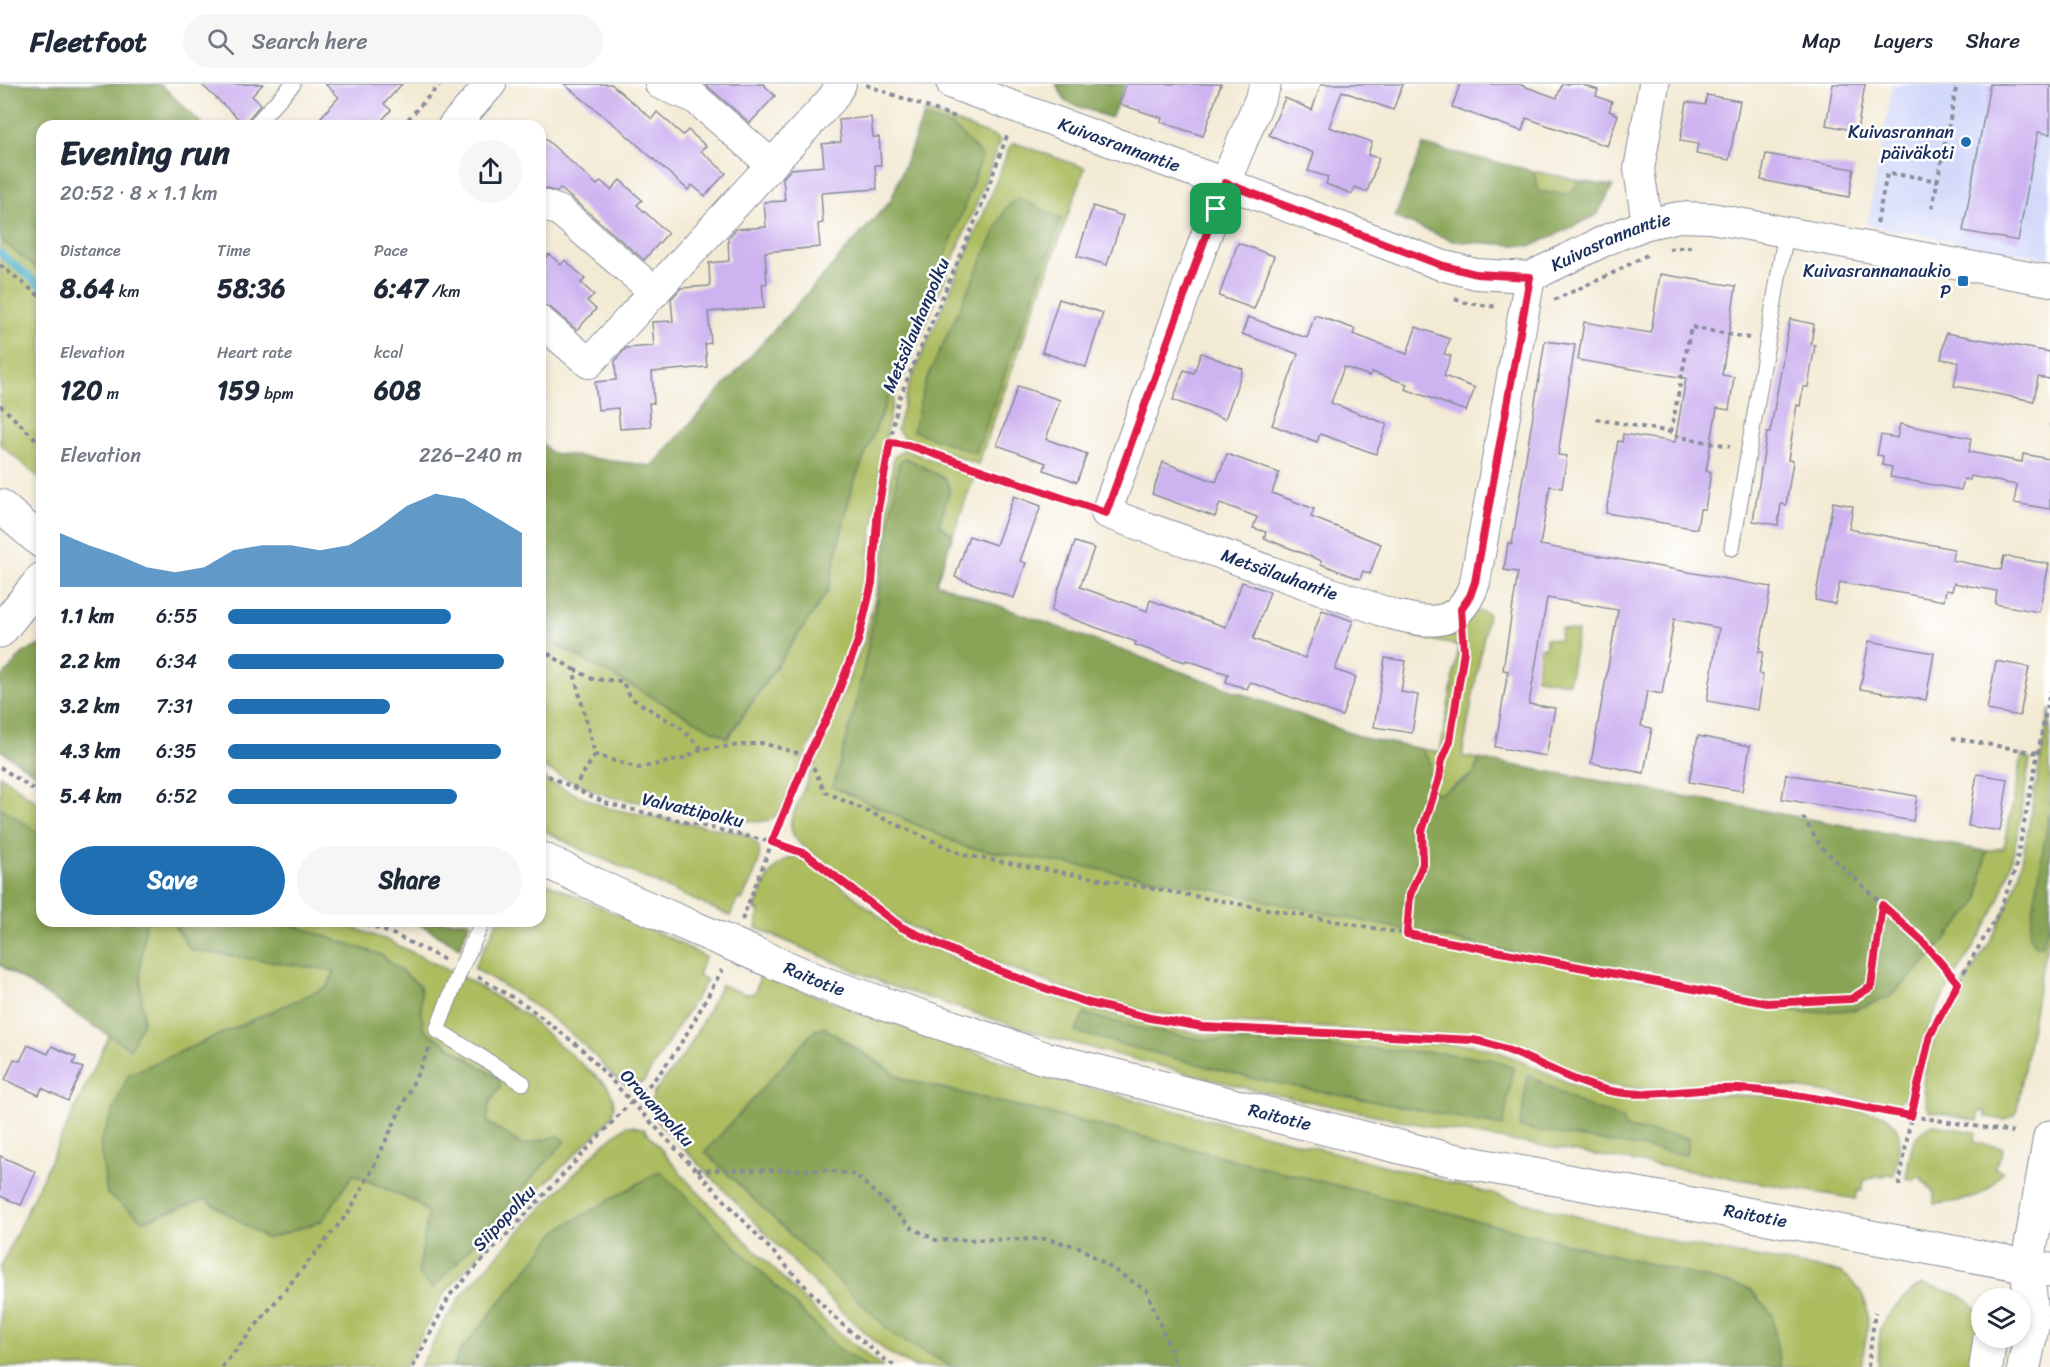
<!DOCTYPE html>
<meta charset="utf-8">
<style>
body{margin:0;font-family:Sriracha,sans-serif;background:#f6f6f7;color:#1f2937;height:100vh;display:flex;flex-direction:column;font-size:22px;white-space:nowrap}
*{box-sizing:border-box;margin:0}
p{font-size:20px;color:#747a83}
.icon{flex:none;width:33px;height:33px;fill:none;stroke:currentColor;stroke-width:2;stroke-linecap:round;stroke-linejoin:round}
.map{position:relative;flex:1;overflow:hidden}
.side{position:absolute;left:36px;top:36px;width:510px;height:807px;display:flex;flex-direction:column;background:#fff;border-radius:18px;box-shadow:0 3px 9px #0003}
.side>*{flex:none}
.fabs{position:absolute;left:1971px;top:1204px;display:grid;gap:12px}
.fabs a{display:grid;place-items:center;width:60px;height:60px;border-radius:50%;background:#fff;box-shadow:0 3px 9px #0003;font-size:30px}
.pin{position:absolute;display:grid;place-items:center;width:51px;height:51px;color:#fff;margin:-26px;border-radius:12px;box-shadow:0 3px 9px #0006}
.round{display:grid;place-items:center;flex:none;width:63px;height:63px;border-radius:32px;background:#f6f6f7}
.summary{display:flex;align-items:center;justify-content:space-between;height:102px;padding:0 24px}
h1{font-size:33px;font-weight:700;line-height:45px}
.figures{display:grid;grid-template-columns:repeat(3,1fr);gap:9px;height:102px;padding:6px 24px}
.figures div{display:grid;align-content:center}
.figures b{font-size:26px;font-weight:700}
.figures small{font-size:16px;font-weight:400}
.figures p{font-size:16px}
.chart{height:168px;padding:12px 24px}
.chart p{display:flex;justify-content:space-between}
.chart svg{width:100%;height:108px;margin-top:6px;fill:#1f6fb2;opacity:.7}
.button{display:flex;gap:12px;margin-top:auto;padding:12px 24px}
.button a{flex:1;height:69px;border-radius:36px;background:#1f6fb2;color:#fff;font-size:24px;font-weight:700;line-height:69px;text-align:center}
.button a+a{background:#f6f6f7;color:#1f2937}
ul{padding:0 24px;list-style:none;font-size:20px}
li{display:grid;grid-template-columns:96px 72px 1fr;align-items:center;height:45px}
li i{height:15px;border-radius:8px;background:#1f6fb2}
header{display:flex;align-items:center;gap:36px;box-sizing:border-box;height:84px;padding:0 30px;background:#fff;border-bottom:2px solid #e0e1e3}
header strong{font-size:28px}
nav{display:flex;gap:33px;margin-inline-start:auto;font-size:21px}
.search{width:420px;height:54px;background:#f6f6f7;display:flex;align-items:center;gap:15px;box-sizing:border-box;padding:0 21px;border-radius:33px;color:#747a83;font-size:22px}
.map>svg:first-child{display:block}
</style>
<header>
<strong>Fleetfoot</strong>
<div class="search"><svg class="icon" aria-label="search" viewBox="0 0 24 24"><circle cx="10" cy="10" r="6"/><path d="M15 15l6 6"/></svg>Search here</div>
<nav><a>Map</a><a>Layers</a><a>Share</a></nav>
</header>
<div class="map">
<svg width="2050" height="1283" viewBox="0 0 2050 1283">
<rect width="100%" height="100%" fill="#fff"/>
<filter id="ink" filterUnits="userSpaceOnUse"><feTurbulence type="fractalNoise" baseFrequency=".0167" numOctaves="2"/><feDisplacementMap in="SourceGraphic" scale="12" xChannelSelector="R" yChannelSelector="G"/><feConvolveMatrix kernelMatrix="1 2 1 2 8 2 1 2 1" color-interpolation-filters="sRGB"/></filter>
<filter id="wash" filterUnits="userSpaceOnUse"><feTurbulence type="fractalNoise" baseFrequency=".008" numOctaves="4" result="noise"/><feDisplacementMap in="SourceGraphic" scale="24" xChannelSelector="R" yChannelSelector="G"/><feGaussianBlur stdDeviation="1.35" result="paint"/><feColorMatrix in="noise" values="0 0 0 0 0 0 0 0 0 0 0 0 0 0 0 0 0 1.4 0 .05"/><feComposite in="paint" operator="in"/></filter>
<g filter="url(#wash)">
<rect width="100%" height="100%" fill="#f3ead4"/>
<polygon fill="#d2d9f9" points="1893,0 2050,0 2050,175 1867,141"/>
<g fill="#acbc5f" stroke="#64765e" stroke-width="1.5">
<polygon points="925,27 996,53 1000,56 974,126 893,316 883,368 866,498 852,555 826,624 780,729 769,736 757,738 610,713 575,699 540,682 540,552 728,654 828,507 851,406 887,315 954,43 923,33"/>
<polygon points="1015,59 1085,84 978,380 909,356 903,353 897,345 910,298 984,129 1010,62"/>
<polygon points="1534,87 1580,97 1570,110 1538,108"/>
<polygon points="0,155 42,189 42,396 0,360"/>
<path d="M903,366L975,390L953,451L939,440L950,405L899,379L881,499L856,620L834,703L966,763L1889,913L1922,882L1978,818L1986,767L2004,764L2022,671L2030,676C2021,726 2016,781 1994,827C1973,869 1942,906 1925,950C1916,974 1916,1002 1897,1021C1845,1013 1787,999 1734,999C1694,999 1651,1009 1611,1001C1563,991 1523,960 1474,952L1204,937L1151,928L1090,914L970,869L903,839L799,759C793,752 790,746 791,736L864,558L878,500L894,373Z"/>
<polygon points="1476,527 1488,529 1462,672 1479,675 1475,689 1439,710 1431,706 1430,679 1422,665 1440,668 1459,562 1412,552 1413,546"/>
<polygon points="1561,545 1578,548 1569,599 1536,594 1541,563 1545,564 1546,554 1559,556"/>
<path d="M2050,625V851L2044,872L2016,1030L2005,1036L1986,1033L1985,1028L1980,1027L1978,1037L1929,1027C1907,969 1967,900 1993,852C2004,831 2013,810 2020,788Z"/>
<polygon points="0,691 42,722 42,751 0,723"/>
<path d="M540,694L607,724L746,750L758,761C764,779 749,799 742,816L738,814L730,832L572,761L540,744Z"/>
<path d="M795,772L803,775L826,790L899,848L966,879L1031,906L1087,924L1149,940L1201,950L1473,961C1522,970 1562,1003 1610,1012C1652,1020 1696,1009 1738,1011C1787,1012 1836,1023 1884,1031C1908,1045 1898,1069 1894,1091L1885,1090L1884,1093L1876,1092L1864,1097L1862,1107L1858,1106L1856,1115L1452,1047L1249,1005L1049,953L888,901L756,844L759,827L754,825C764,802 769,779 795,772Z"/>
<path d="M540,796L678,858L705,873L698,891L707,896L644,997C638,1000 634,1003 627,1001C615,997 602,979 593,970C558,935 516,909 474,884L498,837H540Z"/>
<path d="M146,837H171L191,866L335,886L327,903L128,991L144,1137L205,1115L268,1154L322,1137L352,1090L417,1119L428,1130L418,1191L558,1052L522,1061L487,1038L489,1019L500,1004L499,995L423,945L420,902L381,871L280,837H334L389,857L470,897L524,930L608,1003C617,1019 616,1029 604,1042L513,1131L444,1210L405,1283H0V1184L110,950L130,965L143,937L140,883Z"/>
<path d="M760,892L1040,991L1687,1161L1840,1188C1880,1216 1867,1242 1861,1283H1780L1772,1230L1749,1205L1096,1041L903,995L823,943L895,1252L953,1283H914L887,1268L842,1228L657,1037C650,1026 649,1020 654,1009L687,967L721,901L746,910L755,909Z"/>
<path d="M1934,1041L1976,1048L1974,1058L2003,1064L2002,1070L1994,1083L2002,1087C1989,1115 1961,1118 1934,1120V1109L1920,1093H1917L1915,1096L1906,1094C1910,1072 1909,1048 1934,1041Z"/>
<polygon points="626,1042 633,1042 644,1045 690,1100 825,1237 883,1283 867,1283 837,1263 660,1088 559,1145 459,1269 453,1283 420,1283 447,1234 464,1208 516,1151 600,1063"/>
<path d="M1922,1201C1944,1205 1979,1212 1982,1240C1983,1254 1979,1269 1977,1283H1878C1879,1271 1878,1257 1881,1245C1884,1232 1910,1206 1922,1201Z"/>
</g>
<g fill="#89a456" stroke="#526a5a" stroke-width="1.5">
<polygon points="0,0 160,0 204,42 42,42 42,189 0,155"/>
<polygon points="1056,0 1126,0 1111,34 1066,18"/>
<polygon points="923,33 954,43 982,72 963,127 851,406 828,507 727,654 540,552 540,358 552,369 652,382 891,116"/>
<polygon points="1423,61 1534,87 1539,108 1570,110 1580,97 1613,102 1597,131 1532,162 1453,157 1395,133"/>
<polygon points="1019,114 1061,135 976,369 913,347 925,299 1006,124"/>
<polygon points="906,374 945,395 950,405 939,440 953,451 936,499 1364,654 1422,665 1430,679 1431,706 1438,710 1463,698 1475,689 1479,675 1986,767 1978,818 1922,882 1889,913 1854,926 1803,929 1191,801 966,763 833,703 856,620 881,499 899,379"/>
<polygon points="42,560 42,694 0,666 0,596 23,569"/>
<polygon points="0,723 42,751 42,837 146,837 140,883 143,937 130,965 0,881"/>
<polygon points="2050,724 2050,839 2042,861 2035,862 2029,852"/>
<polygon points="171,837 280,837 381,871 420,902 423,945 499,995 500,1004 489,1019 487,1038 522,1061 558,1052 565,1057 433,1205 418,1191 428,1130 417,1119 353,1090 322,1137 267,1155 205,1115 144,1137 107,1110 100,1059 128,991 327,903 335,887 191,866"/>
<polygon points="414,837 470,837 460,864"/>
<polygon points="1084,930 1147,946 1201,955 1441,969 1491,975 1513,984 1503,1042 1250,994 1075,948"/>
<polygon points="823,943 903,995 1096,1041 1749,1205 1772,1230 1780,1283 953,1283 895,1252 705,1068 815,946"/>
<polygon points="1528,991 1584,1021 1622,1034 1625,1044 1689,1054 1686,1071 1520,1044"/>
<polygon points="660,1087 837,1263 867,1283 453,1283 459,1269 559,1145"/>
</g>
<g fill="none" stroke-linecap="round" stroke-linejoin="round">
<polyline stroke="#49afc8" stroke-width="8" points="0,169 42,203"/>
</g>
<g id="blocks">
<g fill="#cdb3f0">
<polygon points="201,0 263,0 252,12 261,20 244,40"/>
<polygon points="325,0 402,0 384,20 391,26 377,42 313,42 339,13"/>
<polygon points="564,0 611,0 652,35 657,28 683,51 688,46 706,62 701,67 726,89 705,112 692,101 688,106 621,46"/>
<polygon points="705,0 763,0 775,12 750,39"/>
<polygon points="1126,0 1221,0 1203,52 1161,38 1162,34 1119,20"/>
<polygon points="1321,0 1403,0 1393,26 1342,7 1329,43 1372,58 1368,71 1379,74 1367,108 1355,103 1352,110 1326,100 1328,93 1308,87 1314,69 1269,51 1285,14 1312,26"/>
<polygon points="1460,0 1518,0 1557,14 1562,0 1580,0 1598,6 1596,12 1612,18 1609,27 1618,31 1607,62 1526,34 1522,47 1452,23"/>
<polygon points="1833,0 1865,0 1857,47 1826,41"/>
<polygon points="1990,0 2050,0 2050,50 2038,48 2018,157 1963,147"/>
<polygon points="1707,11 1740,17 1729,76 1696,70 1698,60 1680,57 1687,18 1705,21"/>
<polygon points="871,33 873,53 879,53 881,81 875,81 877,105 821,109 823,139 818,140 820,163 765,168 767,200 762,200 764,224 708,228 711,259 705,260 707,283 652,288 654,319 649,319 651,343 620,345 618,324 598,326 595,298 616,296 615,277 626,264 654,262 652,238 673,237 671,215 681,204 710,202 709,179 729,177 728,154 736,145 766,143 764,118 785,117 783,94 791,85 824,82 822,60 841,58 839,36"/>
<polygon points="540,50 597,101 601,97 611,106 620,96 642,116 637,121 668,149 644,176 560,104 557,108 540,103"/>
<polygon points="1766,70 1854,85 1849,113 1761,96"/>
<polygon points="1093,122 1123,132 1107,181 1077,172"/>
<polygon points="1238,159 1274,172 1254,225 1219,212"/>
<polygon points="549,170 561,181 565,176 585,195 581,199 594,211 587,217 596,225 577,246 551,224 540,220 540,180"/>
<polygon points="1660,190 1736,202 1722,291 1734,293 1729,326 1717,324 1706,387 1711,388 1705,425 1700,425 1697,445 1606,429 1618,357 1622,358 1623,350 1675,358 1686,294 1578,276 1584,238 1651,249"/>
<polygon points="1059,215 1103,229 1086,283 1042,268"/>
<polygon points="1315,231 1355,245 1353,250 1407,270 1416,243 1450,255 1444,270 1451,272 1444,292 1475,304 1466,327 1405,305 1407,300 1372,288 1370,292 1344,283 1331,319 1387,340 1376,370 1320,350 1317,358 1272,341 1298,270 1242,250 1248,233 1307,254"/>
<polygon points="1790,235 1814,240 1811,260 1815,261 1808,303 1803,303 1800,322 1797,321 1788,376 1793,377 1786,421 1781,420 1778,441 1753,437 1767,349 1770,349"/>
<polygon points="1946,249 2050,268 2050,295 2038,293 2034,317 1954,302 1959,278 1941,275"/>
<polygon points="1545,257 1575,261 1558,371 1567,372 1562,404 1550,402 1540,461 1771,503 1759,568 1763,568 1759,590 1763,591 1758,626 1707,617 1719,544 1674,535 1662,610 1647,607 1641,642 1652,644 1644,689 1591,679 1618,526 1547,514 1529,620 1555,624 1546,672 1495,663 1508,587 1503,586 1518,488 1504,486 1508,459 1512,460"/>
<polygon points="1201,269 1243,285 1225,335 1173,316 1184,286 1194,289"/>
<polygon points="1018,302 1060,316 1046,355 1087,370 1077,398 1044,386 1046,379 997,361"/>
<polygon points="1900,340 1971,354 1969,368 2022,378 2023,370 2050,375 2050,425 2014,419 2017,401 1971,392 1970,396 1964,395 1961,406 1890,393 1892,383 1882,381 1883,372 1877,371 1881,351 1897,354"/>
<polygon points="1227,370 1279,389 1272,409 1314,425 1311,433 1381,460 1370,490 1363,487 1360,495 1321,480 1322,477 1264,454 1266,448 1253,444 1257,433 1220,419 1215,433 1152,410 1163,378 1216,398"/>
<polygon points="1014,412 1041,422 1020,477 1026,479 1014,514 955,493 969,452 996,461"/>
<polygon points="1833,418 1853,422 1849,445 1954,465 1952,476 2001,486 2004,472 2049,480 2039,528 1995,520 1997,507 1954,499 1952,507 1946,506 1944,517 1840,498 1835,520 1815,516"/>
<polygon points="1075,458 1094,464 1080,503 1147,527 1150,516 1226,543 1242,498 1270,508 1253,555 1305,574 1322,526 1353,537 1335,586 1356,593 1342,632 1250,598 1247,605 1226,598 1228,590 1186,576 1185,578 1135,561 1136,558 1051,527"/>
<polygon points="1869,557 1934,569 1926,616 1860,605"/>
<polygon points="1385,574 1406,577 1401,608 1418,611 1412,649 1374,643"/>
<polygon points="1996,577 2029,583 2020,632 1987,626"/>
<polygon points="1698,652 1750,662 1742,707 1689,698"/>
<polygon points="1786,690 1917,712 1913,737 1782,715"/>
<polygon points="1977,690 2008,695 2000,747 1968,742"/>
<polygon points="28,961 48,970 52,962 76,973 73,980 83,984 68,1017 42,1004 39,1011 5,996 14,975 20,977"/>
<polygon points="0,1072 36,1088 21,1121 0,1112"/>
</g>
</g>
</g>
<g filter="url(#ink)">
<use href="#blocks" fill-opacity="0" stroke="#878c99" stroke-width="1.5"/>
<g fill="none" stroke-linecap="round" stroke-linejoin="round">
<defs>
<g id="service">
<polyline points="254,42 293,0"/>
<polyline points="1732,464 1786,148"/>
<polyline points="483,837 461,884 437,946 523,999"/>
</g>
<g id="minor">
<polyline points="660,0 695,14 772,81"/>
<path id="s1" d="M952,0L1225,99L1441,181L1476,190L1530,193L1606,156L1647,140L1679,133L1711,134L2050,197"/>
<path id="s2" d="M1266,0L1225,99L1106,429L1391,530C1432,540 1459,545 1475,498L1530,193"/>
<polyline points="453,42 491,0"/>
<polyline points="540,120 560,127 655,208"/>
<polyline points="1647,140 1639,85 1654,0"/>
<polyline points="540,237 589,279 832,15 841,0"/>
</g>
<g id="tertiary">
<polyline points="0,547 42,495"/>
<polyline points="1986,1283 1990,1254"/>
<polyline points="2024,1283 2033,1239 2027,1183 2050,1053"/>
</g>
<g id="primary">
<polyline points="0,422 42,458"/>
<path id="s3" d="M540,774L615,810L825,900L1044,974L1448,1075L2050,1186"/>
</g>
</defs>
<use href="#service" stroke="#878c99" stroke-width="17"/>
<use href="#minor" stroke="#878c99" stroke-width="32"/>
<use href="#tertiary" stroke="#878c99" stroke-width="35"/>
<use href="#primary" stroke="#878c99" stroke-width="35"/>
<g stroke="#878c99" stroke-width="4" stroke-dasharray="4.5 4.5" stroke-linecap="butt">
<polyline points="866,1 958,34"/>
<polyline points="402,42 440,0"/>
<polyline points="1932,124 1957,0"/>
<polyline points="1877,139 1887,90 1911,92 1938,97"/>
<polyline points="1669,165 1691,163"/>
<polyline points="0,181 42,214"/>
<polyline points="1455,215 1466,219 1498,223"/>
<polyline points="1554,216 1609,191 1647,171"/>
<polyline points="0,321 42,361"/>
<polyline points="1596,335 1671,348 1679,353 1730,362"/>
<polyline points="2049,342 2050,342"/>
<polyline points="1671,348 1691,243 1749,254"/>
<polyline points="890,359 908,361 1080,420"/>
<polyline points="540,565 573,585 595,671 639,684 682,675 702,665 762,659 808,672 825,708 964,771 1407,850 1767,919 1851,915 1871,903 1883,821"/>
<polyline points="574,585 592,595 622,597 631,614 681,644 702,665"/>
<polyline points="1952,654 2038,669"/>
<polyline points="0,683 42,711"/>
<polyline points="540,688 608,720 772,758 806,770 901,843 968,874 1089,919 1150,934 1203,943 1474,956 1495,960 1571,993 1611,1007 1632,1009 1736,1005 1775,1007 1911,1032 2013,1048"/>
<polyline points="573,705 595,671"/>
<polyline points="1803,733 1821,763 1922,857 1958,899"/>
<polyline points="742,836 772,758 808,672 831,626 858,557 872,499 878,425 898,317 979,128 1008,49"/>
<polyline points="358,837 395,851 445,876"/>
<polyline points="1407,850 1410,811 1423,780 1422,747 1439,694 1442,676 1450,658 1465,556"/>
<polyline points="478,893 527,922 582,965 838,1237 885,1276 897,1283"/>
<polyline points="697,1086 825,1086 856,1091 912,1144 936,1156 1046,1155 1079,1163 1147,1207 1177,1283"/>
<polyline points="1899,1102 1911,1032 1930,951 1949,913 1999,829 2015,786 2050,607"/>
<polyline points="222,1283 349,1128 373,1084 430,963"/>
<path d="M413,1283L450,1211L632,1017C674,982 696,932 722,886"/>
<polyline points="1868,1283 1875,1228"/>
</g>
<use href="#service" stroke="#fff" stroke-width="15"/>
<use href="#minor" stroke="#fff" stroke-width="30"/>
<use href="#tertiary" stroke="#fff" stroke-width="33"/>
<use href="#primary" stroke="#fff" stroke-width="33"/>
</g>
</g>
<g fill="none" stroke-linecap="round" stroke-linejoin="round" filter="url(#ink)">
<defs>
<path id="route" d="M1225,99L1441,181L1476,190L1530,193L1475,498L1470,512L1461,525L1464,567L1450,657L1442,676L1439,694L1422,747L1423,780L1410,811L1407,850L1767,919L1851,915L1871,903L1882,821L1922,857L1958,899L1930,951L1911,1032C1854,1022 1796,1008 1739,1005C1697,1003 1652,1015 1611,1007C1562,997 1522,965 1473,956L1203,943L1150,934L1089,919L1033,900L968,874L901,843L806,770L772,758L808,672L831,626L858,557L872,499L878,425L890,359L908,361L1106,429Z"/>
</defs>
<use href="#route" stroke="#fff" stroke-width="12"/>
<use href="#route" stroke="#e11d48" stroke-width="8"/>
</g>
<g fill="#1f6fb2" stroke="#fff" stroke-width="2">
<circle cx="1966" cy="58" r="6"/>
<rect x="1957" y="191" width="12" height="12" rx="3"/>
</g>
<g text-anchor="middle" stroke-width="5" stroke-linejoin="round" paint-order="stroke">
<g font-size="18" fill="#1b2f5e" stroke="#fff" text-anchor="end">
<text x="1954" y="54">Kuivasrannan<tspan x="1954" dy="21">päiväkoti</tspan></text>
<text x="1951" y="193">Kuivasrannanaukio<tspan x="1951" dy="21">P</tspan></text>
</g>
<g font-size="18" fill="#1b2f5e" stroke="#fff">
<text dy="6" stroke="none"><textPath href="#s1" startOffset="178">Kuivasrannantie</textPath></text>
<text dy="6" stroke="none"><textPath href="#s1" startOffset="700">Kuivasrannantie</textPath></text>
<text transform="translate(916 241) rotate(-67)" y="6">Metsälauhanpolku</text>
<text dy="6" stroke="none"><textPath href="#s2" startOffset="642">Metsälauhantie</textPath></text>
<text transform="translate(693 726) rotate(13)" y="6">Valvattipolku</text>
<text dy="6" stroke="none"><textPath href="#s3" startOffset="300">Raitotie</textPath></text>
<text transform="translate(657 1024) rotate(47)" y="6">Oravanpolku</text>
<text dy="6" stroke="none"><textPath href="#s3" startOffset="786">Raitotie</textPath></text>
<text dy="6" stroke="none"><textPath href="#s3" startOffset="1272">Raitotie</textPath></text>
<text transform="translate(504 1134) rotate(-47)" y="6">Siipopolku</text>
</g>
</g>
</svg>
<div class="fabs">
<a><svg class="icon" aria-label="layers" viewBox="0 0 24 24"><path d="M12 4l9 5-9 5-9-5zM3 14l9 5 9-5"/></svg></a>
</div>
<div class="pin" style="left:1216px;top:125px;background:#1e9e55"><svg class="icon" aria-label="arrive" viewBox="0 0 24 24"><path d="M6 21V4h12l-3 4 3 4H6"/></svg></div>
<section class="side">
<div class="summary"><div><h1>Evening run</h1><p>20:52 · 8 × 1.1 km</p></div><a class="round"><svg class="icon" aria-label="share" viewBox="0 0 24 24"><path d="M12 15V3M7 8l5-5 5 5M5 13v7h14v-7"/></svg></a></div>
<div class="figures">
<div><p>Distance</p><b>8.64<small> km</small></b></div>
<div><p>Time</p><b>58:36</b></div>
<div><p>Pace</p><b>6:47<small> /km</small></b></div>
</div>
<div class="figures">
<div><p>Elevation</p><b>120<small> m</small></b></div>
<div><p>Heart rate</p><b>159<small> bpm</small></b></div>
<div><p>kcal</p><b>608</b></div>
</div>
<div class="chart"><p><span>Elevation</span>226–240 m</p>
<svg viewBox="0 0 160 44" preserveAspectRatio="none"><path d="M0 44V22L10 27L20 31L30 36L40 38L50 36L60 29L70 27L80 27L90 29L100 27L110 20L120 11L130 6L140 8L150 15L160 22V44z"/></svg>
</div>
<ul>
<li><b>1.1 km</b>6:55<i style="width:76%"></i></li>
<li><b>2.2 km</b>6:34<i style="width:94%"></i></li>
<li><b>3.2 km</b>7:31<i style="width:55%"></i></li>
<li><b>4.3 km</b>6:35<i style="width:93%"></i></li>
<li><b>5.4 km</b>6:52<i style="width:78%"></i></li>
</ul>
<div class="button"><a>Save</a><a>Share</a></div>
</section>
</div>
